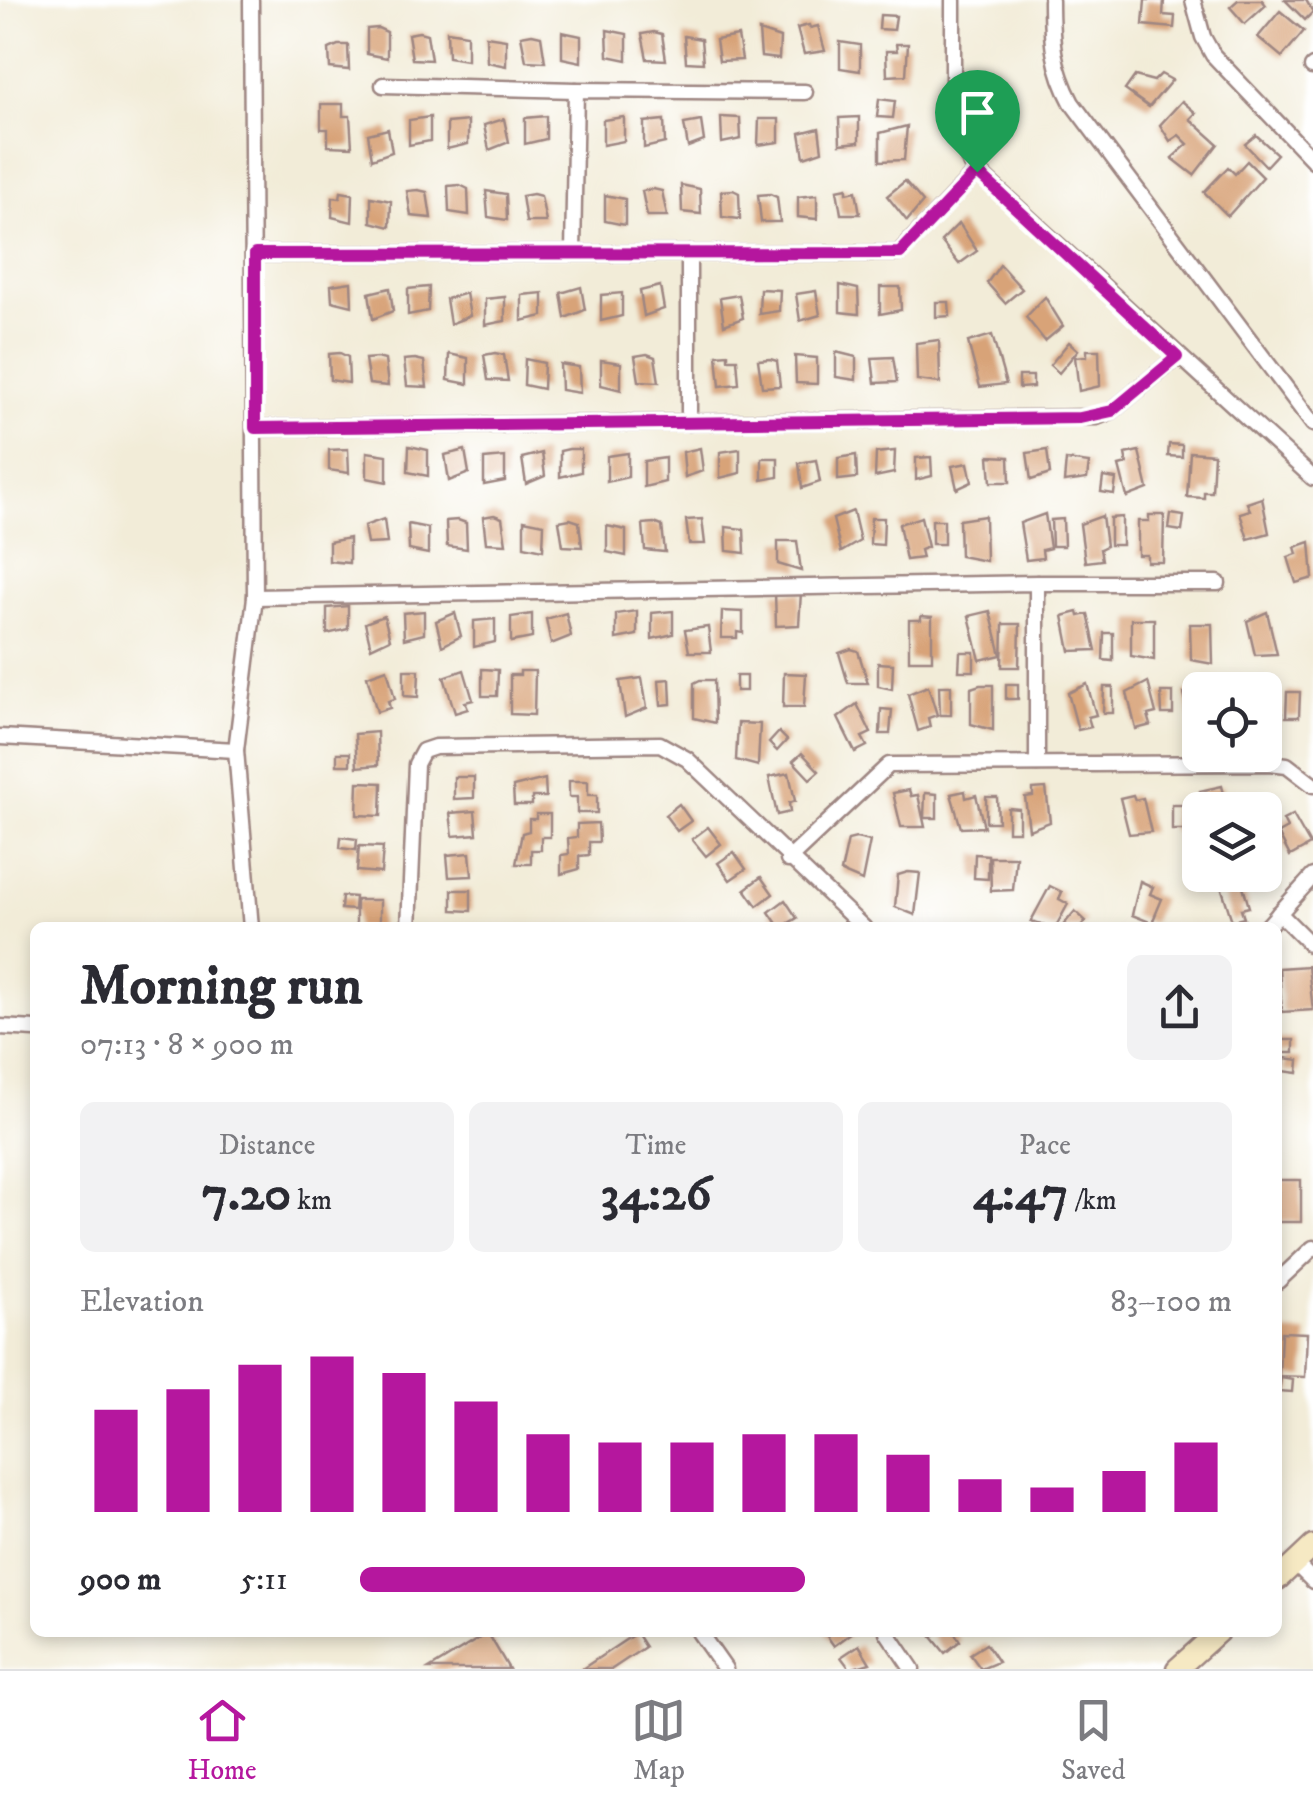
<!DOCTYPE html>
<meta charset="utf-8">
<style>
body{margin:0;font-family:"IM FELL DW Pica",serif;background:#f2f2f3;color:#2b2b33;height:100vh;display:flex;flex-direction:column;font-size:38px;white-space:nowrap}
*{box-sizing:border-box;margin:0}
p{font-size:32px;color:#7c7c81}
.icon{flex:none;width:55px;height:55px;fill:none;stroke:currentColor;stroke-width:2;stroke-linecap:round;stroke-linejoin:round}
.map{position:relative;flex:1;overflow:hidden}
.sheet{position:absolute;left:30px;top:922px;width:1252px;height:715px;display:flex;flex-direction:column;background:#fff;border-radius:15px;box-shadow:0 5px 15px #0003}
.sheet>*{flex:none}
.fabs{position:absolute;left:1182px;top:672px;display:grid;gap:20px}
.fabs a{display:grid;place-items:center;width:100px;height:100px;border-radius:15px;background:#fff;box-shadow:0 5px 15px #0003;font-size:50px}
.pin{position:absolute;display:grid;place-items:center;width:85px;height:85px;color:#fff;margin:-102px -42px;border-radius:50% 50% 50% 0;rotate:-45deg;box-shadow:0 0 10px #0007}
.pin .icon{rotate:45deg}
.round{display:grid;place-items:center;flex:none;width:105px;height:105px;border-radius:15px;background:#f2f2f3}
.head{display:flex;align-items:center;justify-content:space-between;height:170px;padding:0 50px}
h1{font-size:55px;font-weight:800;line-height:75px}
.metrics{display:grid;grid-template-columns:repeat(3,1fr);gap:15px;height:170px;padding:10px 50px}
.metrics div{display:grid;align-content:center;border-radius:15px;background:#f2f2f3;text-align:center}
.metrics b{font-size:50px;font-weight:800}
.metrics small{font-size:28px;font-weight:400}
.metrics p{font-size:28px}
.chart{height:280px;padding:20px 50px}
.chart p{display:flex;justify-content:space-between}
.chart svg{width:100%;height:180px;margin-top:10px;stroke:#b5179e;stroke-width:6}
ul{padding:0 50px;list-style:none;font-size:32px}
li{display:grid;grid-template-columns:160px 120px 1fr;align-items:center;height:75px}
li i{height:25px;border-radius:12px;background:#b5179e}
.tab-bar{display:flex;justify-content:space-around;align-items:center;height:140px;border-top:2px solid #e1e1e2;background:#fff;font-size:28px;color:#7c7c81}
.tab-bar a{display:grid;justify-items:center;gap:5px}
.tab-bar .selected{color:#b5179e}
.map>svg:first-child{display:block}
</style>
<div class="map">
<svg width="1313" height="1669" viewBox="0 0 1313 1669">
<rect width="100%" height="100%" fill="#fff"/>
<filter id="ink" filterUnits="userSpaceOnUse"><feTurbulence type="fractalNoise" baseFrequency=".01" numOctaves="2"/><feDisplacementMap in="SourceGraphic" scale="20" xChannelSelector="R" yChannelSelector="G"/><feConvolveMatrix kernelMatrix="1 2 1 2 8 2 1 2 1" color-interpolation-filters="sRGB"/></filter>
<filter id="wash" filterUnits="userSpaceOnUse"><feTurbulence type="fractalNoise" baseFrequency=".0048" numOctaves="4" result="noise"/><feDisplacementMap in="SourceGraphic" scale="40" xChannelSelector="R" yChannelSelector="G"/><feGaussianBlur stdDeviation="2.25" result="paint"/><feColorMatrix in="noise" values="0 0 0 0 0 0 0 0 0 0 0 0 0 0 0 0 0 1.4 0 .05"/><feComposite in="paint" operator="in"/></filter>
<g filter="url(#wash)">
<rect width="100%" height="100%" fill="#f2ecd8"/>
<g id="blocks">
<g fill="#d8a378">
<polygon points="1145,0 1164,0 1163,15 1175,16 1174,28 1143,25"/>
<polygon points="1238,0 1262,0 1266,5 1245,24 1230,7"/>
<polygon points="1285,0 1306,0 1313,12 1305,20"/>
<polygon points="1280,11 1304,31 1282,57 1258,37"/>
<polygon points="880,15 896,16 894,30 879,29"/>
<polygon points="809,25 810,28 818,26 825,51 804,54 797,28"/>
<polygon points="378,28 387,32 387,58 367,54 367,29"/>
<polygon points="607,30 627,34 627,60 608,56"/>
<polygon points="447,31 467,34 467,60 448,57"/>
<polygon points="759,31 780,38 779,59 761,57"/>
<polygon points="419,32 427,34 431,60 412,59 408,34"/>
<polygon points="562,32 581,36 581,62 562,58"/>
<polygon points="654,32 662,34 666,60 647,59 642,34"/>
<polygon points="532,34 541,36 545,62 526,61 521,36"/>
<polygon points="486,36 506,39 506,66 487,62"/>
<polygon points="684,36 701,39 703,63 686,62"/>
<polygon points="738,36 742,60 719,61 716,40"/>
<polygon points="840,42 860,45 860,71 840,68"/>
<polygon points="896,44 908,44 906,75 887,76 886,51 897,51"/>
<polygon points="338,45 348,45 349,70 330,68 329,49"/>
<polygon points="1161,74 1172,80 1149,107 1125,90 1135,76 1154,81"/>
<polygon points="879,99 895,101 893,118 877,117"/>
<polygon points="1182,101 1196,113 1190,119 1218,144 1194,175 1172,158 1188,144 1179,135 1170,141 1160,125"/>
<polygon points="321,104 343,104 343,116 350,116 352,147 328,146 328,129 321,129"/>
<polygon points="546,116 546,139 525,144 525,118"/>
<polygon points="430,117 430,141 409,145 409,120"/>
<polygon points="624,117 624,141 603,145 603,120"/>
<polygon points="721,117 740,118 741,139 722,143"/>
<polygon points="859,117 859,142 840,144 839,118"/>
<polygon points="504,119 509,142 489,150 484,125"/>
<polygon points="759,119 779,119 779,142 758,145"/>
<polygon points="664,120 665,143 644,148 644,122"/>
<polygon points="468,121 468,144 447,149 447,123"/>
<polygon points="701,121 704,141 688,147 684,124"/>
<polygon points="907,126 904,160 880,161 880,133"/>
<polygon points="819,128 822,151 804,157 800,133"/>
<polygon points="388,129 392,152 372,159 368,134"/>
<polygon points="1256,135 1277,154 1266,166 1245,144"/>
<polygon points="1247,161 1263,177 1228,216 1204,192 1228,167 1235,174"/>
<polygon points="905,181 923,202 907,221 887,196"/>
<polygon points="460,185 468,189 469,215 449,212 448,186"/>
<polygon points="681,185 700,189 701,214 682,212"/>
<polygon points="847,188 847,193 856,191 860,214 841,214 837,190"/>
<polygon points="653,189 662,191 667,216 647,216 642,191"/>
<polygon points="418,190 427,192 431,218 411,216 407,191"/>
<polygon points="733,190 739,193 740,219 722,217 721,191"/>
<polygon points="486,191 506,194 507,220 488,217"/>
<polygon points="341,192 353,194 352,222 332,217 333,197 340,198"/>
<polygon points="533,194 541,196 546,222 526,222 522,196"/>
<polygon points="770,194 777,197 780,222 761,222 758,195"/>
<polygon points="605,195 625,199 625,225 605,221"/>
<polygon points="817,195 817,219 798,217 798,197"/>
<polygon points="371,197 391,201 390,227 371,222"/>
<polygon points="959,223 977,251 959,264 941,241"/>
<polygon points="1000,265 1022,289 1005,303 987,283"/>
<polygon points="351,282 352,306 332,301 331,285"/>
<polygon points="840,285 858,289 859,314 840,312"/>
<polygon points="660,286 664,309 644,316 640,291"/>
<polygon points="429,287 428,311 408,315 408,289"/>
<polygon points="581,287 585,310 565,318 561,293"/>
<polygon points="880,287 900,287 901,310 880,314"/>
<polygon points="390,288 393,311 373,319 369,293"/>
<polygon points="760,289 780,290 779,311 759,314"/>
<polygon points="816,291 820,315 800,321 796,294"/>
<polygon points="466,293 470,316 450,324 446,299"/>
<polygon points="543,293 543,316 522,321 522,295"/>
<polygon points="622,293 622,316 601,321 601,295"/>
<polygon points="739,295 743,318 724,325 720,298"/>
<polygon points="505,297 505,321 485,325 485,299"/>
<polygon points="1045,297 1063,326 1045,341 1026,317"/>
<polygon points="936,302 949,302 950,316 936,317"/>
<polygon points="992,335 1006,384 980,387 968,342"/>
<polygon points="939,340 940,383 917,380 916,343"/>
<polygon points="1069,342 1078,350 1059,373 1050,365"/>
<polygon points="1087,350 1099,350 1100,386 1079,391 1075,357 1087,356"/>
<polygon points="836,352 856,357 856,380 836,377"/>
<polygon points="340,353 348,357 349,383 330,380 329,354"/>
<polygon points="495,353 504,355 508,381 488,380 484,355"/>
<polygon points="449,354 468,358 468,384 448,380"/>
<polygon points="647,354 655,357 659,382 639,381 635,356"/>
<polygon points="728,354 728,359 737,359 739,384 720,386 717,355"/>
<polygon points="795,356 817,358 817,384 796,383"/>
<polygon points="893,357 897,382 875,383 872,358"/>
<polygon points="377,358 385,360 388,386 369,384 365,359"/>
<polygon points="415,359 424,361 427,387 407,386 404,360"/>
<polygon points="525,359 544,363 543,389 524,385"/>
<polygon points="770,359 777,361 780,386 762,387 758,360"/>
<polygon points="601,360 621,363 621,390 601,385"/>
<polygon points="560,364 579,367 580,393 561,390"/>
<polygon points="1019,376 1033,376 1033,387 1019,388"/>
<polygon points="1169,444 1182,445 1182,457 1168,456"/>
<polygon points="409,446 428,450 428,476 408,472"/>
<polygon points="700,448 703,471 685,477 683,452"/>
<polygon points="348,449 349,473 329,470 329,450"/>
<polygon points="569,449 581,449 581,472 560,477 560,451"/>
<polygon points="740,449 740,473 720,478 720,452"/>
<polygon points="465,450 469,473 449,481 445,455"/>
<polygon points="1047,450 1050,474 1031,480 1027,453"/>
<polygon points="895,451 894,473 875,477 876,453"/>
<polygon points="1139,451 1148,489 1127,497 1119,466 1127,464 1125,454"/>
<polygon points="367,452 387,455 387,482 367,478"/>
<polygon points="1190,452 1214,454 1212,492 1204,492 1204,498 1187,497"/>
<polygon points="542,453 545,476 526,484 522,458"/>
<polygon points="628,453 628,477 607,482 607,456"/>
<polygon points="856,455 857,478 838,480 838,458"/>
<polygon points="989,456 1009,457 1010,482 991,482"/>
<polygon points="505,457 505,481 484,485 484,459"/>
<polygon points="931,457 932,476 916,480 916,458"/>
<polygon points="665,458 665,482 644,487 644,461"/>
<polygon points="762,458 778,458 778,477 762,480"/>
<polygon points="816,460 820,482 802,488 799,463"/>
<polygon points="1066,460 1089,463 1087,479 1064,482"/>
<polygon points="968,463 972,482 957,489 952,466"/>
<polygon points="1103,477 1116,479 1114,494 1101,492"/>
<polygon points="1262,498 1269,533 1248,539 1240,513 1250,510 1247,503"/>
<polygon points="853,511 860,541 841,552 833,519"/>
<polygon points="1045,514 1050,548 1042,550 1043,558 1026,560 1020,523"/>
<polygon points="1171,514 1184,516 1182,531 1169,529"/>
<polygon points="494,515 502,518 506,544 486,543 483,517"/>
<polygon points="1149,515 1164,515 1163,562 1147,562 1147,555 1138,555 1138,521 1149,521"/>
<polygon points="985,516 986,561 960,556 959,520"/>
<polygon points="1102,516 1106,546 1100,549 1102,560 1085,562 1080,524"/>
<polygon points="921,517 928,547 920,550 922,558 906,560 899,524"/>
<polygon points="1122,517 1122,545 1110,545 1110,518"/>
<polygon points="871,518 884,518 883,545 870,544"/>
<polygon points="384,519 387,543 367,544 364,526"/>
<polygon points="570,519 579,522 582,547 563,546 559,521"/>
<polygon points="702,519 705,544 689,544 686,520"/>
<polygon points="1063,519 1064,546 1052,546 1051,520"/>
<polygon points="458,520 466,523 467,549 447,546 446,521"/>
<polygon points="524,520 544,524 543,550 524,546"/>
<rect x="932" y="520" width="12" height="24"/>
<polygon points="654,523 662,526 665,552 645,550 643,524"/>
<polygon points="408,524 428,528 428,554 409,550"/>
<polygon points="607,526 626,530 626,556 607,552"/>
<polygon points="726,527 744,529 745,553 727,551"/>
<polygon points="349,538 349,563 329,561 329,542"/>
<polygon points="778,541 797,541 801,571 778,564"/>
<polygon points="1310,542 1313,578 1296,583 1288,557 1297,554 1295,547"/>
<polygon points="775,592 801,592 799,625 776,626"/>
<polygon points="348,606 348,629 327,634 327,608"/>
<polygon points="424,611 424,634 404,639 403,613"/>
<polygon points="637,611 637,635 616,639 616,614"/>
<polygon points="673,611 673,634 652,639 652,613"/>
<polygon points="722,611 743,612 743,633 737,632 737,638 721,638"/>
<polygon points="990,611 1001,655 980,660 969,616"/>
<polygon points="1078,612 1079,616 1088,614 1096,650 1070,651 1063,616"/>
<polygon points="1267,612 1277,654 1255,655 1247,621"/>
<polygon points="455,613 461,636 442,646 436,621"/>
<polygon points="566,613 571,636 551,644 546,619"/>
<polygon points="532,614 532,638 511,642 511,617"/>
<polygon points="384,616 390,639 371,648 365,623"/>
<polygon points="921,616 932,617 932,660 909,660 909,620 921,620"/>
<polygon points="495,619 495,642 474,647 474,621"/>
<polygon points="1131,619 1154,619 1154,660 1131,656"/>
<polygon points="1003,624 1020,624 1019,667 1002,667"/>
<polygon points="1190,624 1212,624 1213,664 1191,660"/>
<polygon points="708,627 711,652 689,652 685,630"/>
<polygon points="1104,633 1113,633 1113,661 1103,660"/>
<polygon points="851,649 858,651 868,683 848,683 839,653"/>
<polygon points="960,652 974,652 974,671 959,671"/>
<polygon points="878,663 893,664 892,689 878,686"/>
<polygon points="387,669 395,699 388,701 390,708 377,712 367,676"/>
<polygon points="482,669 498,670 497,696 482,696"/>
<polygon points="404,670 419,670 418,697 404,696"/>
<polygon points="464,670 473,700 465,702 468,709 455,713 444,677"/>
<polygon points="520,671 535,671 534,715 510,714 510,675 520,675"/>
<polygon points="784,673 806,674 804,707 783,707"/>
<rect x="736" y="676" width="10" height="15"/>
<polygon points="642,678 647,708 625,717 620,681"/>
<polygon points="670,679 671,704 661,705 659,680"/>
<polygon points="700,680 714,680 715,723 694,718 694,683"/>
<polygon points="1148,682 1156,713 1148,715 1151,725 1136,729 1127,693"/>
<rect x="1006" y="684" width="12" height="15"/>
<polygon points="1087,684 1096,715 1088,717 1091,727 1078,730 1068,693"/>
<polygon points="1208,684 1210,690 1200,690 1200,731 1194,732 1184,693"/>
<polygon points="1271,684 1282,714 1274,717 1277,726 1265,731 1265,690 1257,689"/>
<polygon points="980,685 993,685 993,730 971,724 971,688"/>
<polygon points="928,686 937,715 928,718 930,727 918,731 908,694"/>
<polygon points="939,686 951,686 951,715 940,715"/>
<polygon points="1104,687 1113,687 1113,713 1103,713"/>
<polygon points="1161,692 1173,692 1173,714 1162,714"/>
<polygon points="1287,692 1300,692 1299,717 1286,717"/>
<polygon points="857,704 871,733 862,737 867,746 855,752 838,718"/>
<polygon points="881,709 892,710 890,734 880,734"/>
<polygon points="738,723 760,724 758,766 736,760"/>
<polygon points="377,732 378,765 357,767 355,734"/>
<polygon points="779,732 787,740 777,751 769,743"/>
<rect x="337" y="753" width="13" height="12"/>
<polygon points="802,753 819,771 810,779 793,761"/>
<polygon points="789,773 795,801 789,803 790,812 777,815 769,777"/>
<polygon points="454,777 474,777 474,798 454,799"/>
<polygon points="545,779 546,797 532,797 532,805 514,805 513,787"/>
<polygon points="569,781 588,781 588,795 597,795 597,813 577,813 577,797 569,797"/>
<polygon points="358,782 382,783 381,816 357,815"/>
<polygon points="1222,786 1228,810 1204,810 1200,791"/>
<polygon points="1046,788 1050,822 1029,830 1025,797 1033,796 1033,789"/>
<polygon points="909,790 911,796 918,795 925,827 901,827 893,793"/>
<polygon points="965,791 966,798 976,795 984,827 961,828 951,794"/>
<polygon points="925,793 937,794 937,818 924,818"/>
<polygon points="1133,795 1135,800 1143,798 1151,832 1129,834 1120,798"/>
<polygon points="986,797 997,797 998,822 986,822"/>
<polygon points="679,804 691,821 677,831 665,815"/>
<rect x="1172" y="805" width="18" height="25"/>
<polygon points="1008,808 1019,809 1019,831 1008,831"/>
<polygon points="475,811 477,834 453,836 450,813"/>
<polygon points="536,814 550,814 550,837 541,837 541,850 531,850 531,864 516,864 522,833 529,831 529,819 536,819"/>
<polygon points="1293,815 1310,845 1290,856 1278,833 1287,828 1283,820"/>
<polygon points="598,823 599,842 589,842 589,855 579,856 579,869 561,874 561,855 569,854 568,838 577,837 577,824"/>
<polygon points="708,827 721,844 706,856 692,839"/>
<polygon points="341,837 357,839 356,850 340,848"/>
<polygon points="856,838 870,841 862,881 841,872 848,840"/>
<polygon points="359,846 383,847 381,873 357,871"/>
<polygon points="734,852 746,869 730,880 718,863"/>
<polygon points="470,853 472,876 449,877 447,855"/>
<polygon points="975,854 988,855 988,879 974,878"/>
<polygon points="990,857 1016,857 1013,890 991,891"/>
<polygon points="908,872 920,873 915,915 895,907 898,875"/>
<polygon points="1240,876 1249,907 1241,909 1244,918 1232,921 1221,886"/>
<polygon points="761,877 773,894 757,906 745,889"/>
<polygon points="1140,881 1153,887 1150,894 1162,899 1152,923 1132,915"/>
<polygon points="1050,886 1062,892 1059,899 1068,904 1055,928 1031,921"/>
<polygon points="452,890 471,890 471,911 452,910"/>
<polygon points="342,896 355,897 354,910 341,909"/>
<rect x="356" y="900" width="24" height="28"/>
<polygon points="785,900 797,918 780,928 769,912"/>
<polygon points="1075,911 1086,921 1080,928 1061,928"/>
<polygon points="1308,966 1313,1010 1282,1012 1279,968"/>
<rect x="1278" y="1040" width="16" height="13"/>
<polygon points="1285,1058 1299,1060 1298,1073 1283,1071"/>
<rect x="1278" y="1180" width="23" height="42"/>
<polygon points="1281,1332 1307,1333 1305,1377 1279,1376"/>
<polygon points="1281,1378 1293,1380 1292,1392 1279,1391"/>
<polygon points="824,1632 853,1632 834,1646"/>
<polygon points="938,1632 954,1632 960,1641 945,1653 932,1637"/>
<polygon points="488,1633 509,1669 429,1669"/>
<polygon points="636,1633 645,1647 612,1669 582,1669"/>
<polygon points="986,1644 998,1662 981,1669 970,1654"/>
<polygon points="859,1645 870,1663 850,1669 841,1657"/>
</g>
</g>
</g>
<g filter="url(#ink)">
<use href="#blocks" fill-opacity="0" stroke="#9e8682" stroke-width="2.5"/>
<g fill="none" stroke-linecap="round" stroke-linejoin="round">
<defs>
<g id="street">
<polyline points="953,0 953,122 971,165 1313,478"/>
<path d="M1051,0C1051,40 1053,68 1072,103L1313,424"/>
<polyline points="1193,0 1203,37 1213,55 1313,160"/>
<polyline points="1312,67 1313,66"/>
<polyline points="383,85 576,90"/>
<polyline points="573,253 576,90 805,92"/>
<polyline points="689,253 689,423"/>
<polyline points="255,254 899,253 977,171"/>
<polyline points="255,428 1097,417 1112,411 1177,357"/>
<polyline points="1037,583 1218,583"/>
<polyline points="255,597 1037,583 1037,764"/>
<polyline points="0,737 236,750"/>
<polyline points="788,860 889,765 1269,763 1287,765 1313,785"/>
<polyline points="1279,913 1313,947"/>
<polyline points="251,928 236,750 255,597 251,0"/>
<polyline points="409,928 416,764 423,751 435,747 660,744 687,759 864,928"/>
<polyline points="1266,928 1313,876"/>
<polyline points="0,1027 35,1029"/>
<polyline points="1278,1281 1313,1248"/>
<polyline points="1295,1563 1313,1581"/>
<polyline points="699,1632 725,1669"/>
<polyline points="887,1632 912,1669"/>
</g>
<g id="secondary">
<polyline points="1278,1579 1313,1546"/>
<polyline points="1177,1669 1218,1632"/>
</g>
</defs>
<use href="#street" stroke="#9e8682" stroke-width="19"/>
<use href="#secondary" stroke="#9e8682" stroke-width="25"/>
<use href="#street" stroke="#fff" stroke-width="14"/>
<use href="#secondary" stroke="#f6e9c3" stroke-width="20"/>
</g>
</g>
<g fill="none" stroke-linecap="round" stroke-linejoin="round" filter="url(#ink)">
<defs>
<polygon id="route" points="977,172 1177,357 1112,411 1080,418 255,428 255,254 900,253"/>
</defs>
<use href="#route" stroke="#fff" stroke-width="20"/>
<use href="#route" stroke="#b5179e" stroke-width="12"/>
</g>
</svg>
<div class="fabs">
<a><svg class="icon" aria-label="locate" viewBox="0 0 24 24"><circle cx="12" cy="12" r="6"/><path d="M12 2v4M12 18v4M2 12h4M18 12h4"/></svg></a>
<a><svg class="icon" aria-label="layers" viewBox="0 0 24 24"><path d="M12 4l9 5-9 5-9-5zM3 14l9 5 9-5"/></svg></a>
</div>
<div class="pin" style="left:977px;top:172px;background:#1e9e55"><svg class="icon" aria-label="arrive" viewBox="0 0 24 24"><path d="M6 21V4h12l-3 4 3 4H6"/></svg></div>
<section class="sheet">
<div class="head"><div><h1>Morning run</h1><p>07:13 · 8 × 900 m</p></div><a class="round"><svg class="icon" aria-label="share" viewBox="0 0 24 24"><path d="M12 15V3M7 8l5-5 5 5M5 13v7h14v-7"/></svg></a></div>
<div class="metrics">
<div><p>Distance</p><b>7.20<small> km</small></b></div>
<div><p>Time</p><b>34:26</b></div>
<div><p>Pace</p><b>4:47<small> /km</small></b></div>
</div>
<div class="chart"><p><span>Elevation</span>83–100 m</p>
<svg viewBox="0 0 160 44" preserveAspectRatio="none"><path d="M5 44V19M15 44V14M25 44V8M35 44V6M45 44V10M55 44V17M65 44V25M75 44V27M85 44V27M95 44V25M105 44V25M115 44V30M125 44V36M135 44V38M145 44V34M155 44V27"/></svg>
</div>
<ul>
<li><b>900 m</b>5:11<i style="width:51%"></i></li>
</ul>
</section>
</div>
<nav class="tab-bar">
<a class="selected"><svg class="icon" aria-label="home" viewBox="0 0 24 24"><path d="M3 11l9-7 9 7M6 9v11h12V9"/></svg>Home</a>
<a><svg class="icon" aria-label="map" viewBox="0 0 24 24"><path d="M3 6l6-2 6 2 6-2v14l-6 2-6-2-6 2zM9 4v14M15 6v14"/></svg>Map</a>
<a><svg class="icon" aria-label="saved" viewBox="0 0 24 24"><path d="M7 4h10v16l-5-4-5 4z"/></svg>Saved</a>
</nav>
